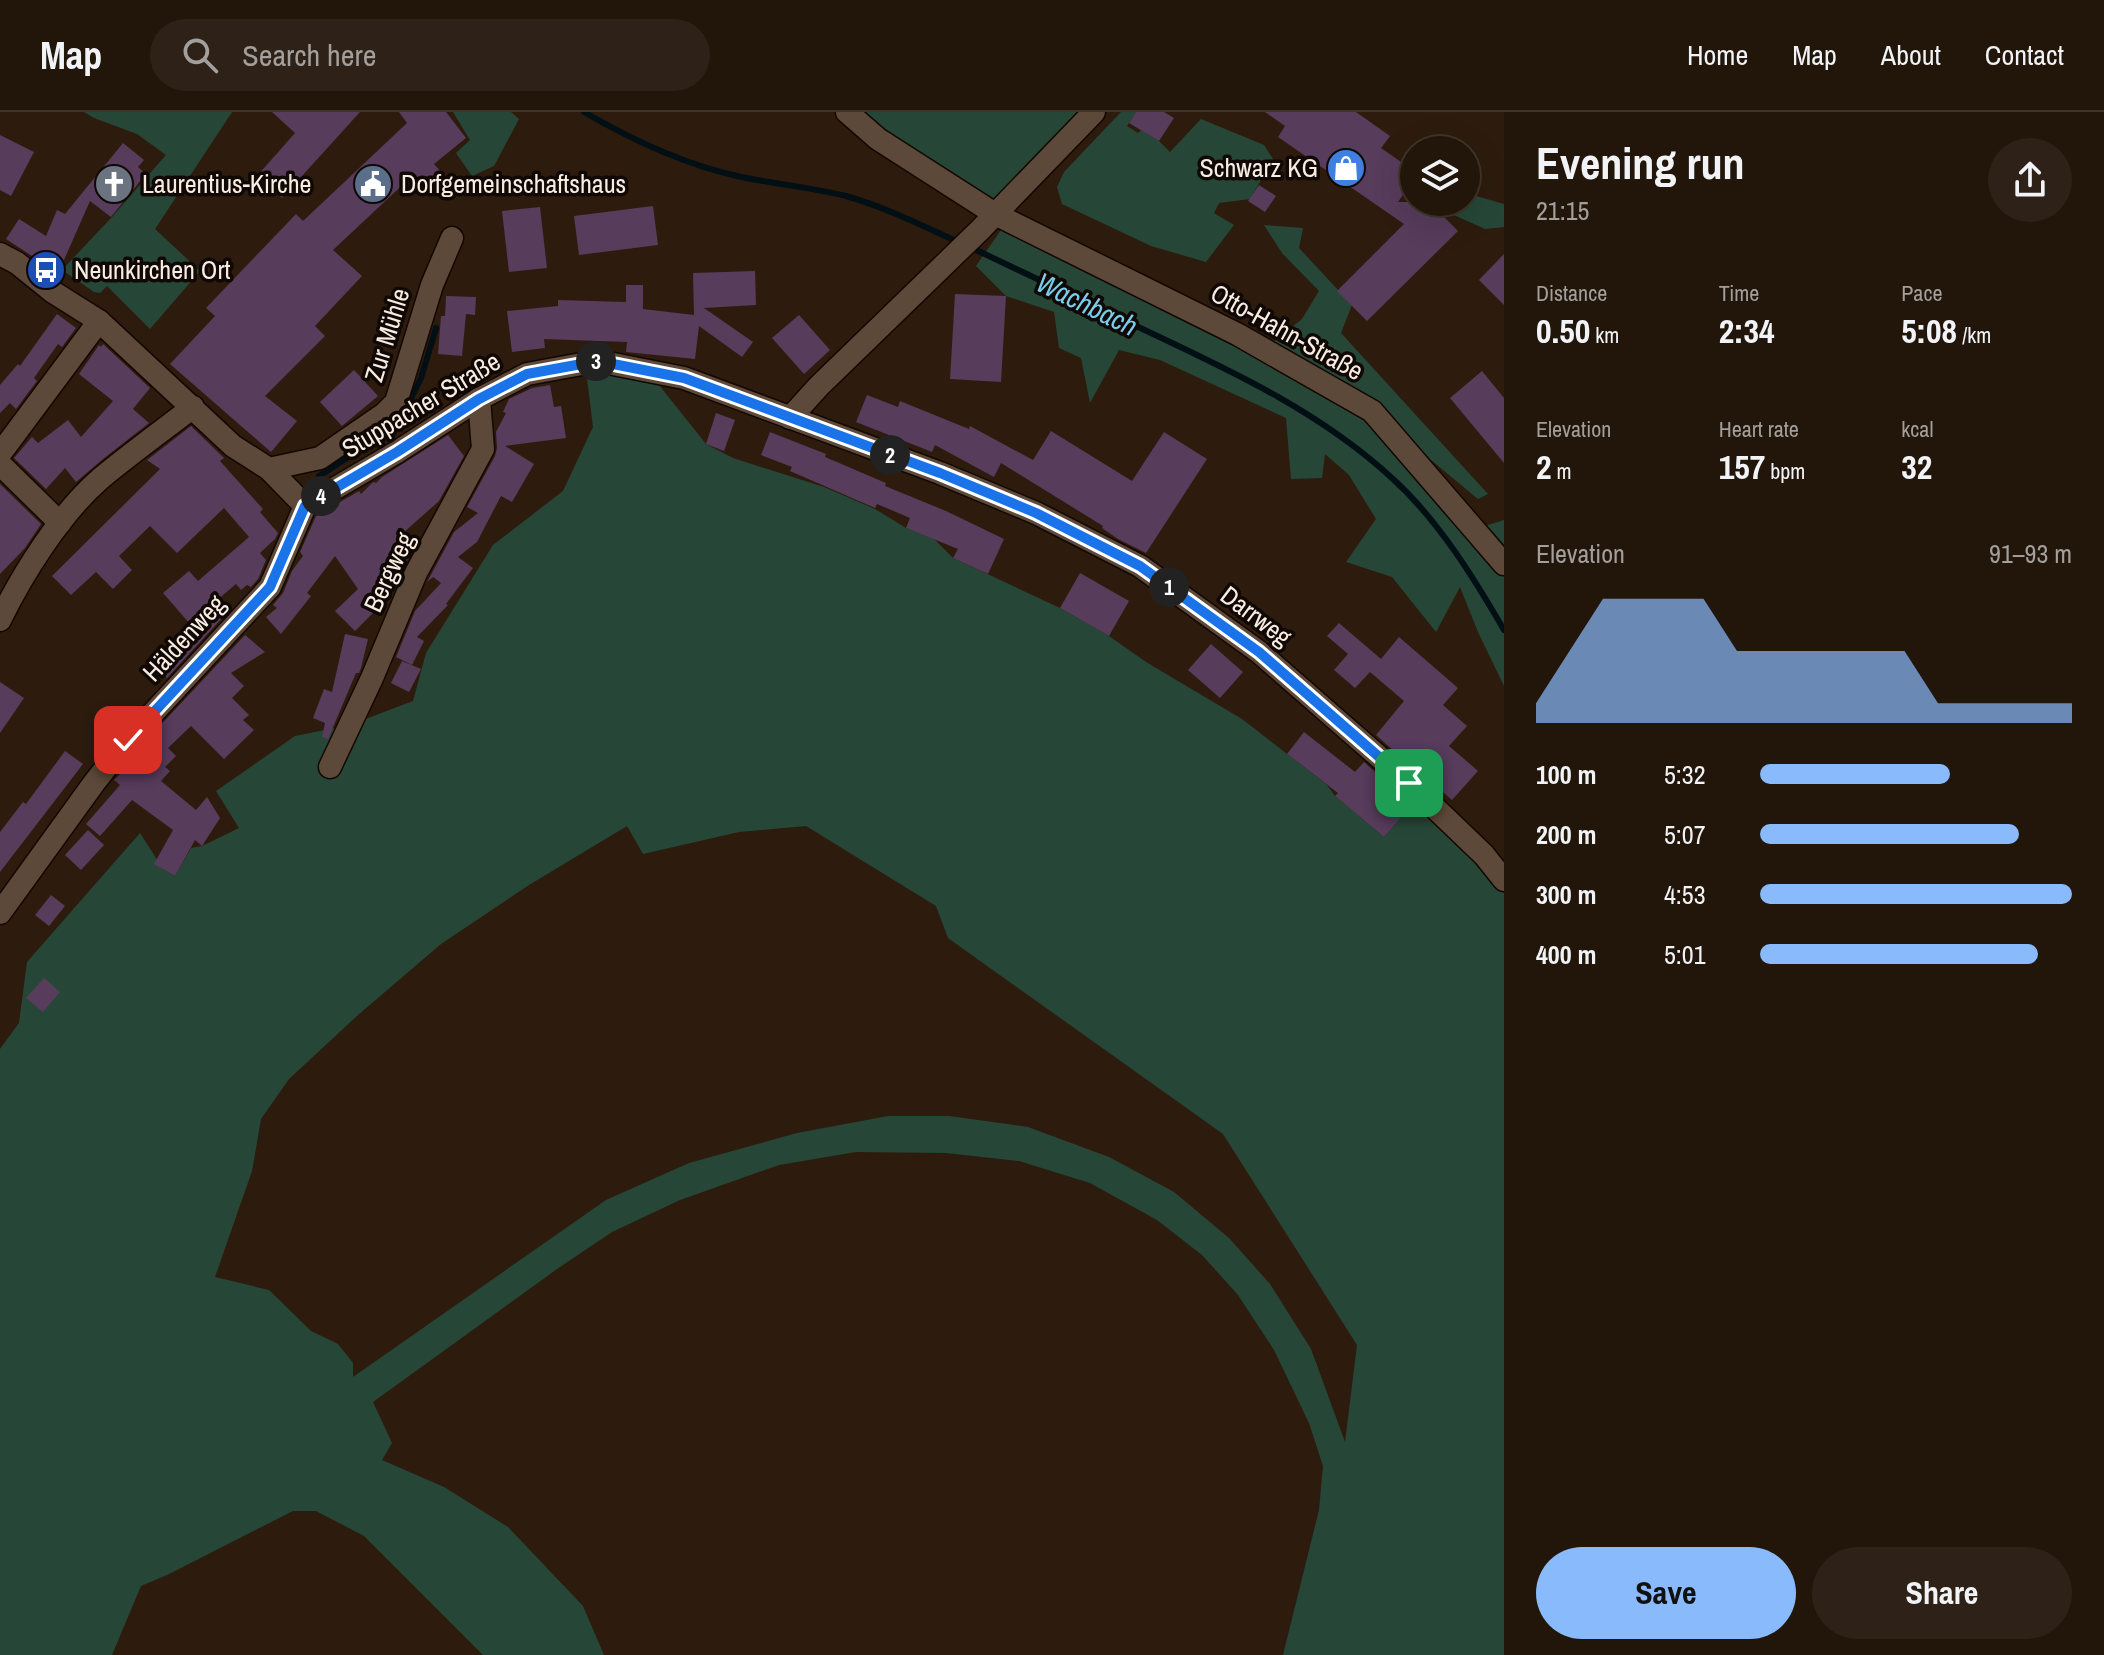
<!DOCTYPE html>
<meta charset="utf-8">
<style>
body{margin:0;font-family:"Archivo Narrow",sans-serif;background:#2e2218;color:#f1f3f6;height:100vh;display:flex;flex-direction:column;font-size:30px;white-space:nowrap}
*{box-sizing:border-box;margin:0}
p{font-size:26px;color:#a29f9c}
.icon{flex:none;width:44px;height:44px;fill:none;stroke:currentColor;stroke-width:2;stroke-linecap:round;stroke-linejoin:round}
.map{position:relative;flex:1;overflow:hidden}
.drawer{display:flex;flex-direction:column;background:#22150a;width:600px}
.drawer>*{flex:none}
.controls{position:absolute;left:1400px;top:24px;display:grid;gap:16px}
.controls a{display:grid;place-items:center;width:80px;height:80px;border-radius:50%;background:#22150a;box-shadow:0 8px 32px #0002,0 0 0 2px #3f342b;font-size:40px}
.pin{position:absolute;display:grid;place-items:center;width:68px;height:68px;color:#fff;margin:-34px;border-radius:16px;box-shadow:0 4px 12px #0006}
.km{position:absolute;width:40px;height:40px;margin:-20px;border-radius:50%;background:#222;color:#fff;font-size:22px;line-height:40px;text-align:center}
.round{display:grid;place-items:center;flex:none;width:84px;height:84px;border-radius:42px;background:#2e2218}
.summary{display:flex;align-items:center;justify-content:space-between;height:136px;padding:0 32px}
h1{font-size:44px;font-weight:800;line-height:60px}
.metrics{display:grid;grid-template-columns:repeat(3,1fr);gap:12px;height:136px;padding:8px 32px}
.metrics div{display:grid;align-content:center}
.metrics b{font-size:34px;font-weight:800}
.metrics small{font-size:22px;font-weight:400}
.metrics p{font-size:22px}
.chart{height:224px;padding:16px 32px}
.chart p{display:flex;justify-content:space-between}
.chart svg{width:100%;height:144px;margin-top:8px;fill:#89bafc;opacity:.7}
.button{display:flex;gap:16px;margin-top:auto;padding:16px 32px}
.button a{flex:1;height:92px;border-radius:48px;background:#89bafc;color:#111;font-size:32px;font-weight:800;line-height:92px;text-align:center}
.button a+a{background:#2e2218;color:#f1f3f6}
ul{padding:0 32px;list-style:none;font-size:26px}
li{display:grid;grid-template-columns:128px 96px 1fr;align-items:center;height:60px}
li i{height:20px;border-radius:10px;background:#89bafc}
header{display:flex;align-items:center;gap:48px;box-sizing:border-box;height:112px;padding:0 40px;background:#22150a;border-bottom:2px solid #3f342b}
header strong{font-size:38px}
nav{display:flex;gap:44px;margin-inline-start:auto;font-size:28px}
.search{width:560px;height:72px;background:#2e2218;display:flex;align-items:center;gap:20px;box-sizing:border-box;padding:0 28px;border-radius:44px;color:#a29f9c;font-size:30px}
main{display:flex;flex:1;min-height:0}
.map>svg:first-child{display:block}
</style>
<header>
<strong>Map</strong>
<div class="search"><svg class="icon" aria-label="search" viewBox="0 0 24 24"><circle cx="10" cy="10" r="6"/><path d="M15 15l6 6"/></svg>Search here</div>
<nav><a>Home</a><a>Map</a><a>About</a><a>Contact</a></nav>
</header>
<main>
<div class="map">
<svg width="1504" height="1543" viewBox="0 0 1504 1543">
<rect width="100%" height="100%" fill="#2d1c0d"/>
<g fill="#264737" fill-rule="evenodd">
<polygon points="84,0 232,0 155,117 200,159 150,217 107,174 100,181 94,180 62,158 112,105 166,43 137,22 94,6"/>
<polygon points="453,0 511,0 519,7 494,54 472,64 456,41 470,28"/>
<polygon points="847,0 1094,0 995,102"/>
<polygon points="1121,0 1136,0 1127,14 1138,21 1141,18 1159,29 1170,40 1201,7 1264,33 1273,47 1250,87 1219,91 1214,101 1234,113 1206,150 1151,134 1062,92 1057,75 1064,60"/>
<polygon points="1466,79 1476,84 1504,92 1504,115 1485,117 1456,104 1440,101 1441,90 1466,90"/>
<polygon points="1008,108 1263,238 1302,207 1319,179 1282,141 1264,113 1303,116 1299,136 1352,193 1341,221 1488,382 1478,387 1378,304 1475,417 1504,408 1504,574 1478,520 1460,475 1436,520 1392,465 1346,450 1376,407 1349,363 1325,342 1322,366 1291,367 1286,306 1160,248 1119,238 1090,291 1081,246 1059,236 1054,200 1006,184 976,154"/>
<path d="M585,250L647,258L706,332L733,346L824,375L875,397L906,416L934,427L953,446L1060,496L1109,524L1146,550L1242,607L1327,673L1335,684L1384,725L1413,691L1424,685L1504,768V1543H1283L1319,1398L1323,1354L1309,1311L1274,1238L1238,1183L1202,1143L1157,1108L1090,1071L1019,1049L946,1041L856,1040L779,1053L680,1088L612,1120L557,1157L373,1290L392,1331L382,1348L444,1375L508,1415L583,1494L604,1543H483L364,1424L316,1399H293L169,1462L141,1474L112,1543H0V937L19,911L27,850L140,721L163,757L175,764L191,736L202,734L239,716L216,679L295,624L350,613L413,589L426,541L493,433L563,379L593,315ZM627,714L643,742L739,720L806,714L936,794L948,826L1223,1022L1357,1233L1345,1330L1311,1237L1270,1172L1229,1126L1174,1080L1109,1045L1028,1015L949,1004H888L797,1021L689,1051L606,1088L353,1265V1251L338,1232L311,1219L269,1178L215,1165L252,1059L261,1007L289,967L358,903L441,832L529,773Z"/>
</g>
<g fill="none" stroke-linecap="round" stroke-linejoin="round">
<g stroke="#020f14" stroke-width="6">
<path d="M584,0C632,28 683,52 737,64C773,72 810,75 846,84C885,95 923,114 960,131"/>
<path d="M970,135C1025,161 1080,187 1134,213C1225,256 1319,298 1393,367C1438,408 1474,466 1504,518"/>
<polyline points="319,364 398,313 421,266 436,216"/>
</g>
</g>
<g fill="#573c5b">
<polygon points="272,0 360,0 282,86 257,64 295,21"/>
<polygon points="399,0 446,0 466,26 434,52 442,61 424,79 411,65 333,138 362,164 315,214 325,224 265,284 297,309 271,340 170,252 215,204 206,196 296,102 303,109 407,11"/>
<polygon points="1136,0 1164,0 1174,6 1159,29 1129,11"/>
<polygon points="1265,0 1356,0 1390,24 1381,36 1414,59 1414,67 1398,90 1429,90 1458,119 1367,209 1337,179 1404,112 1278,25 1285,14"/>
<polygon points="0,23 34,40 11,84 0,78"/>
<polygon points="123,31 144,48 138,55 146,62 111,105 90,89 60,157 38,148 6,127 19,107 46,124 57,98 65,102"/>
<polygon points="1259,73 1276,84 1265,100 1248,89"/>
<polygon points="653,94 658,133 579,143 574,104"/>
<polygon points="540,95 547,156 509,160 502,99"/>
<polygon points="1504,142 1504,193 1479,168"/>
<polygon points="755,159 756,193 704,196 753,230 742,245 699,214 695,247 626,240 627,230 544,227 545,236 512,240 507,199 558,194 558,188 626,190 626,173 643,173 643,197 694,203 693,161"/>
<polygon points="955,182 1006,184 1001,270 950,267"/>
<polygon points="446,184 476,185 475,203 466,202 462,244 438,242 441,204 445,204"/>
<polygon points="57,202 76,216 62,235 58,232 34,266 37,269 16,297 10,291 0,301 0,273 18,252 20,254"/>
<polygon points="799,203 830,238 804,262 772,226"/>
<polygon points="103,232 150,276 133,297 149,311 103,347 76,370 65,356 46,377 14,346 32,325 38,331 68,308 81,325 113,289 79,262 99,233 101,235"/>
<polygon points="354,258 378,284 342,314 320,290"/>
<polygon points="1482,259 1504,286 1504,351 1450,286"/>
<polygon points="550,273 554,295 561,294 566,326 505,334 534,352 512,390 501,384 477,430 458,445 473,456 446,492 448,493 417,525 424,529 412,553 396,545 415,499 441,471 433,465 427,470 454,420 478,401 467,395 495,344 497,336 496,320 506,301 503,300 509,287 532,276"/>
<polygon points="867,283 898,295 900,289 969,317 970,314 1033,348 1051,319 1132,369 1164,320 1207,347 1146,441 1118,427 1102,416 1103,414 1001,351 994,365 935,333 932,340 856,310"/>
<polygon points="716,301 735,308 724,339 706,332"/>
<polygon points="191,314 224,346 220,349 263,397 260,400 278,421 275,427 260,441 266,448 258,467 251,475 247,473 241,478 236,472 210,494 223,505 167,566 152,553 190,512 163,481 189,459 198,469 249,425 224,396 177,441 150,414 119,444 132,458 113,477 96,460 71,483 52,464 160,357 147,348"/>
<polygon points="770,320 826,342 825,345 886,371 885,374 946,399 1004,427 988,462 953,446 958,437 906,416 910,406 877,392 875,396 790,359 792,355 761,343"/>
<polygon points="448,323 464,344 439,389 403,421 407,424 399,434 410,442 398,468 377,497 355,519 335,499 358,477 335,444 307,481 311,484 281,522 266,505 277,496 273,493 283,481 292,459 303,444 300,440 316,404 359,379 361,382 373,370 376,371 382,365"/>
<polygon points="0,372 41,412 25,436 0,462"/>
<polygon points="1080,461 1129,489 1109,524 1060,496"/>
<polygon points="1339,511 1381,547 1399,525 1458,576 1443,593 1467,614 1449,634 1478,659 1452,688 1431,670 1430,671 1376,623 1404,589 1370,560 1355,576 1334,558 1348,542 1327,524"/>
<polygon points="345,522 368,527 361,556 359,561 356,561 328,627 322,625 325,611 313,606 324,577 332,580"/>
<polygon points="245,523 265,540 231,561 244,574 232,586 249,603 243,608 254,618 224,647 191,614 168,636 176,644 165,655 170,659 161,669 196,698 207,685 220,706 202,734 195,728 175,764 154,752 173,718 132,688 100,724 86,712 120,673 114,668 139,643 137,641 155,623 153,621"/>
<polygon points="1211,532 1243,560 1220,586 1188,558"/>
<polygon points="402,549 421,557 409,580 391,571"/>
<polygon points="0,570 24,586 0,621"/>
<polygon points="1304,620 1355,660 1364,650 1412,693 1384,725 1335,684 1338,681 1287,642"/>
<polygon points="65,639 83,652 0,760 0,720 23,690 26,692"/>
<polygon points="88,718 104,733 81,758 65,743"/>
<polygon points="51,783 65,794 49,814 35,803"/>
<polygon points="44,866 60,880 43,900 26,886"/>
</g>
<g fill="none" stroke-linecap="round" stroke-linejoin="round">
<defs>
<g id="minor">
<polyline points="847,0 878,27 995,102 1237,222 1372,299 1504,452"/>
<polyline points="0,142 17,151 53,180 99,209 233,334 269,357 305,394"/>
<polyline points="790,306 819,274 980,118 1094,0"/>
<polyline points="0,342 99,209"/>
<polyline points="0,352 60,411"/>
<polyline points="269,357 320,346 384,302 396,290 432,173 452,126"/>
<polyline points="305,394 397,340 479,287 527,262 598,249 684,266 940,361 1036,401 1140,454 1259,540 1409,671 1484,743 1504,768"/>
<path d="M0,508C23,461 60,402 100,367C130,342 162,319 193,295"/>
<polyline points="330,655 372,566 416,461 483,337 479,287"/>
<polyline points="0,801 94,671 128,628 270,475 305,394"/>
</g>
</defs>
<use href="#minor" stroke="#140600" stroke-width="25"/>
<use href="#minor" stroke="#5d4939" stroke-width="22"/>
</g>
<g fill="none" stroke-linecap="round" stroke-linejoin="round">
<defs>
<polyline id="route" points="128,628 270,475 305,394 397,340 479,287 527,262 598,249 684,266 940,361 1036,401 1140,454 1259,540 1409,671"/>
</defs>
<use href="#route" stroke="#fff" stroke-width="16"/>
<use href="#route" stroke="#1a73e8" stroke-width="10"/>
</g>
<defs>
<symbol id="shop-disc" viewBox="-11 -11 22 22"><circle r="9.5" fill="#3f7fe0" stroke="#100804"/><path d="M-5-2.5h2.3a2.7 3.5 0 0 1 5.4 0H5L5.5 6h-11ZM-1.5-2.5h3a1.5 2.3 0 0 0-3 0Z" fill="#fff"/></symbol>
<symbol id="church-disc" viewBox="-11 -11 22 22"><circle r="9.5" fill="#6b7280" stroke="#100804"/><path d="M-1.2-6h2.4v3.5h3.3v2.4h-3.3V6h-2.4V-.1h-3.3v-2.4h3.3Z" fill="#fff"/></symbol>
<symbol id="civic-disc" viewBox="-11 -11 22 22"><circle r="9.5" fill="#5c6f8a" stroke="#100804"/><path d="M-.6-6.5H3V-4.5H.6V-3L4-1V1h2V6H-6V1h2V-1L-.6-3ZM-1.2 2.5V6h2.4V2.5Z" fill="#fff"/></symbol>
<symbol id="bus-disc" viewBox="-11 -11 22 22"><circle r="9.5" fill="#1a4fb4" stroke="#100804"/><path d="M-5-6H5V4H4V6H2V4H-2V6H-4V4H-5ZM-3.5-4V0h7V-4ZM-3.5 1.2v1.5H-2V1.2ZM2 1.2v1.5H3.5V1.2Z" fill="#fff"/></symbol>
</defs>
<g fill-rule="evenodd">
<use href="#shop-disc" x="1324" y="34" width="44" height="44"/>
<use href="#church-disc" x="92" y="50" width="44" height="44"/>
<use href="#civic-disc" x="351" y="50" width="44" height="44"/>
<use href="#bus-disc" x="24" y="136" width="44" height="44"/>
</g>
<g text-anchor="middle" stroke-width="7" stroke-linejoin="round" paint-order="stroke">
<g font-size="26" fill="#f9ede3" stroke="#100804" text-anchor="start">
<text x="1318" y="65" text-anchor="end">Schwarz KG</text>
<text x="142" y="81">Laurentius-Kirche</text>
<text x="401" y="81">Dorfgemeinschaftshaus</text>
<text x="74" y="167">Neunkirchen Ort</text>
</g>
<g font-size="26" fill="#f9ede3" stroke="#100804">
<text transform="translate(1287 220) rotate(29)" y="9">Otto-Hahn-Straße</text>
<text transform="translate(387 223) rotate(-73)" y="9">Zur Mühle</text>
<text transform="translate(421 293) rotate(-31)" y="9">Stuppacher Straße</text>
<text transform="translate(389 460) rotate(-65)" y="9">Bergweg</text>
<text transform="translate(1256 504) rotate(37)" y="9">Darrweg</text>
<text transform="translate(184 526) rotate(-47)" y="9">Häldenweg</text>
</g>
<g font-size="28" font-style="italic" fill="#79cfeb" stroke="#100804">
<text transform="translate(1087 192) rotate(26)" y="10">Wachbach</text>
</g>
</g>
</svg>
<div class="controls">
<a><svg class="icon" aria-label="layers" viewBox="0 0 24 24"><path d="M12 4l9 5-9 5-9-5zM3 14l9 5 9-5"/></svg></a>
</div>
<div class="pin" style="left:1409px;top:671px;background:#1e9e55"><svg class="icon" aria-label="arrive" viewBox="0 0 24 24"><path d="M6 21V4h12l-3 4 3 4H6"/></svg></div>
<div class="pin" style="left:128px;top:628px;background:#d93025"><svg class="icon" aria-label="check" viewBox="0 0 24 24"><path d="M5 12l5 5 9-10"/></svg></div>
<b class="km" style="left:1169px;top:475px">1</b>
<b class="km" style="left:890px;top:343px">2</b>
<b class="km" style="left:596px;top:249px">3</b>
<b class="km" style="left:321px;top:384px">4</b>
</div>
<section class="drawer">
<div class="summary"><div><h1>Evening run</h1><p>21:15</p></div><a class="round"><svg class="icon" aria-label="share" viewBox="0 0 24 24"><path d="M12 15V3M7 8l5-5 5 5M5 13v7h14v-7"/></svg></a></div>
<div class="metrics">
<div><p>Distance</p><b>0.50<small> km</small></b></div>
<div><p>Time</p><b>2:34</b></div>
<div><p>Pace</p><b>5:08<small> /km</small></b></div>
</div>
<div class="metrics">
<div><p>Elevation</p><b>2<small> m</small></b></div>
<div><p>Heart rate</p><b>157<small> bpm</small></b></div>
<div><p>kcal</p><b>32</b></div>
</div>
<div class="chart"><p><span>Elevation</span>91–93 m</p>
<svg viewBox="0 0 160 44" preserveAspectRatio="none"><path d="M0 44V38L10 22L20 6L30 6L40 6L50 6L60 22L70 22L80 22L90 22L100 22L110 22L120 38L130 38L140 38L150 38L160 38V44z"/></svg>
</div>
<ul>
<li><b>100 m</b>5:32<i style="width:61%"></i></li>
<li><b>200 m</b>5:07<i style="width:83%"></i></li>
<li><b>300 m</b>4:53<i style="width:100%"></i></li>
<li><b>400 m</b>5:01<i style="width:89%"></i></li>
</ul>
<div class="button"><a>Save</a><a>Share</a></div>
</section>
</main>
